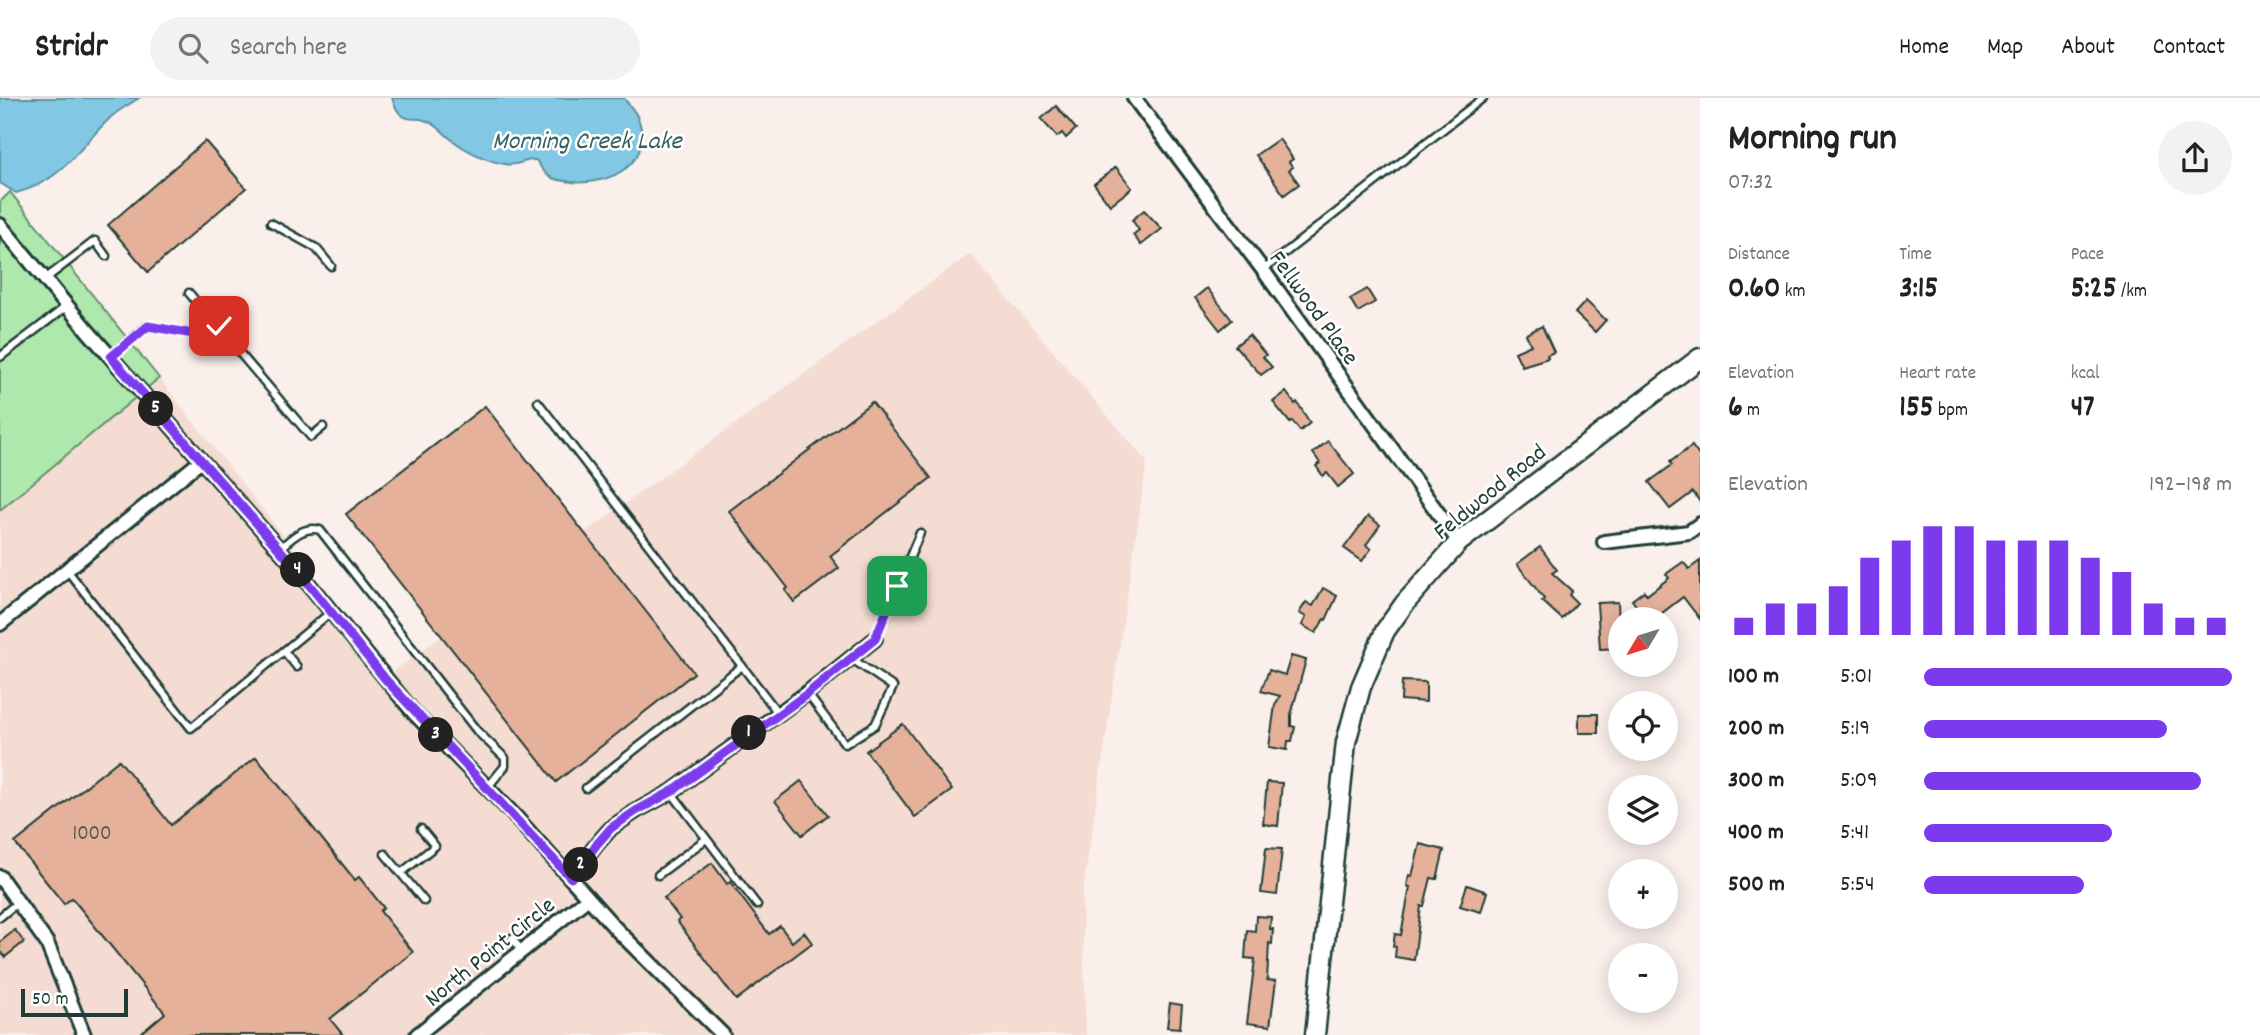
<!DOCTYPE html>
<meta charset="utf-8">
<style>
body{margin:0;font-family:Dekko,sans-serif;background:#f2f2f2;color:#222;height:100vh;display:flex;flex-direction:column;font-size:26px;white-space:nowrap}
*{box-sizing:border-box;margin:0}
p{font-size:23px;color:#767676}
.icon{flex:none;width:38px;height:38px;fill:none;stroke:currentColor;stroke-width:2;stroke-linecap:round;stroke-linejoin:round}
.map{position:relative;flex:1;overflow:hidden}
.panel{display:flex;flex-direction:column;background:#fff;width:560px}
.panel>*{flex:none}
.needle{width:46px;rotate:232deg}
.fabs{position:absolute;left:1608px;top:509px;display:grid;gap:14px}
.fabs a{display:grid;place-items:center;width:70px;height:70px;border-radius:50%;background:#fff;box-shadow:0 4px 18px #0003;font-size:35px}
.scale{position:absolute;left:21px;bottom:18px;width:107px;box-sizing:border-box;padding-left:7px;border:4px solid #1f3d34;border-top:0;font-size:19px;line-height:24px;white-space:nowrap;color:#1f3d34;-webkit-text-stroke:5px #fff;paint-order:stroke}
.pin{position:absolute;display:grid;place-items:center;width:60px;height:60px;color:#fff;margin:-30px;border-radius:14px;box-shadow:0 4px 10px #0006}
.km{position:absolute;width:35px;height:35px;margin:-18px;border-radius:50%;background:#222;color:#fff;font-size:19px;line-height:35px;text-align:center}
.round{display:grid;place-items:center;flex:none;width:74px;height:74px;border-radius:37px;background:#f2f2f2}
.summary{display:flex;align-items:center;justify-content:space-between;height:119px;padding:0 28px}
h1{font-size:38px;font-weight:700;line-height:52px}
.metrics{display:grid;grid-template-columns:repeat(3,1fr);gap:10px;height:119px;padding:7px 28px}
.metrics div{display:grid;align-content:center}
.metrics b{font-size:30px;font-weight:700}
.metrics small{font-size:19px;font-weight:400}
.metrics p{font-size:19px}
.chart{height:196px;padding:14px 28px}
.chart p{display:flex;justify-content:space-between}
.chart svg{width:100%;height:126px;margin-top:7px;stroke:#7c3aed;stroke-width:6}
ul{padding:0 28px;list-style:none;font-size:23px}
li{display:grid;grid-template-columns:112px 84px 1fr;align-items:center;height:52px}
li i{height:18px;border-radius:9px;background:#7c3aed}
header{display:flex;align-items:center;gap:42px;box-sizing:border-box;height:98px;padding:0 35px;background:#fff;border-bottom:2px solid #e0e0e0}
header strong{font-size:33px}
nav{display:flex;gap:38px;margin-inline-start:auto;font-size:24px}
.search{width:490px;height:63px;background:#f2f2f2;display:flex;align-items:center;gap:18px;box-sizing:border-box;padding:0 24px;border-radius:38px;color:#767676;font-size:26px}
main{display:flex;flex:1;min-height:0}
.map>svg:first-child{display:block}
</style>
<header>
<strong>Stridr</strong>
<div class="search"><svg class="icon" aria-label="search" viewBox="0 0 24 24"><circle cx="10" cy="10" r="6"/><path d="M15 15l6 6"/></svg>Search here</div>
<nav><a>Home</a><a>Map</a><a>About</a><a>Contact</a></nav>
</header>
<main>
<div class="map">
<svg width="1700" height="937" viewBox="0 0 1700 937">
<rect width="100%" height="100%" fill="#faefeb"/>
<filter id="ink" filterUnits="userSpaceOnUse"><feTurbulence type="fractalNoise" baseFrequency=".0143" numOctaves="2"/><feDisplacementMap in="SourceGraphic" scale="14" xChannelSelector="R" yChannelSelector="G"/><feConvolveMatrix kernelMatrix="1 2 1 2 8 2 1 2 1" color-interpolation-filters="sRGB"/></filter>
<g filter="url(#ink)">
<polygon fill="#f4dcd3" points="970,156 1147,364 1082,799 1086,937 0,937 0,412 159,280 391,575"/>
<polygon fill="#afe8ac" stroke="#679270" stroke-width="2" points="10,94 159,280 0,412 0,104"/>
<g fill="#82c7e3" stroke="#5a909d" stroke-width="2">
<path d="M0,0H139C129,7 116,13 108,22C77,52 62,83 16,95L0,85Z"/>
<path d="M392,0H624C628,6 634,12 637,18C657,64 611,88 571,84C564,83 556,82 550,79C544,75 540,68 536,62C524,61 518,69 505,66C487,63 466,53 451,41C442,34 436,25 424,22C417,19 410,23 403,18C397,14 394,7 392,0Z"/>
</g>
<g fill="#e6b19a" stroke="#1f3d34" stroke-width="2">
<polygon points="1056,8 1076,31 1066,40 1062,35 1057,39 1041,21"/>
<polygon points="1279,41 1293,61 1289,64 1293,69 1289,72 1299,86 1284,97 1256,57"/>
<polygon points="205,43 246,90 148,174 108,127"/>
<polygon points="1116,69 1132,90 1110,107 1094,86"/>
<polygon points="1144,112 1162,131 1141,147 1133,137 1139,132 1132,122"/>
<polygon points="1207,190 1232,222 1220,232 1195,200"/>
<polygon points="1367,191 1375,204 1358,214 1350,201"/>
<polygon points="1586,203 1606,222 1595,234 1575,215"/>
<polygon points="1542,228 1554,254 1547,257 1548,260 1522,268 1515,254 1531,247 1526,236"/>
<polygon points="1249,237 1266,257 1263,259 1272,269 1261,277 1235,248"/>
<polygon points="1286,294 1295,306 1297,304 1310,325 1300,333 1292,323 1290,325 1273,304"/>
<polygon points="872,304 931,380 830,458 839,470 794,504 785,492 788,490 729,413"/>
<polygon points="485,308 694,575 556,684 346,416"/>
<polygon points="1328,343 1354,376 1338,389 1327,375 1323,378 1316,368 1320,365 1313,355"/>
<polygon points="1692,348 1700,359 1700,404 1693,394 1670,411 1649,384 1672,367 1670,364"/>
<polygon points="1368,418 1380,427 1366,447 1371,451 1362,463 1344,450"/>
<polygon points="1540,449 1557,472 1552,475 1572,493 1569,497 1577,505 1562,521 1542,503 1544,501 1517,466"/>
<polygon points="1700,463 1700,521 1683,499 1653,522 1647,522 1632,502 1644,493 1647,497 1669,480 1666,476 1683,464 1689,471"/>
<polygon points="1323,490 1337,498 1326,522 1324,521 1316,535 1302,527 1306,519 1299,515 1306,504 1313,508"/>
<polygon points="1618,504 1620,550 1600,551 1597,505"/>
<polygon points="1291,558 1306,562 1291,617 1291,628 1295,629 1292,643 1288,643 1287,652 1269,649 1275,607 1280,598 1261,593 1269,572 1285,577"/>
<polygon points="1402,583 1426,584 1426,604 1401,602"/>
<rect x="1579" y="616" width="19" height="19"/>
<polygon points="903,626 952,692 915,719 866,653"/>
<polygon points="256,659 355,782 359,779 384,810 380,813 413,854 330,921 343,937 139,937 165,915 72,800 64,806 15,745 119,662 171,727"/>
<polygon points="801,683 828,717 802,737 775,703"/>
<polygon points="1267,684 1282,685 1278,728 1263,726"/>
<polygon points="1420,746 1444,752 1437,781 1431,780 1424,808 1421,808 1414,862 1395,859 1396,849 1393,848 1395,836 1401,837 1410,789 1407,788 1409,777 1412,778"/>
<polygon points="1266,750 1282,751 1277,797 1261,795"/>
<polygon points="712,765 727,786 730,784 769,836 780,828 792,844 804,834 812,845 736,902 677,823 680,821 664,800"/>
<polygon points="1467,787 1487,794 1481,814 1460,808"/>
<polygon points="1256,818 1271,819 1270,831 1273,831 1272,846 1269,845 1267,882 1276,883 1270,928 1247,925 1255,861 1245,860 1247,832 1255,833"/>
<polygon points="15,832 24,844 5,859 0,853 0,844"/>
<polygon points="1170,905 1182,907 1180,930 1167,929"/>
</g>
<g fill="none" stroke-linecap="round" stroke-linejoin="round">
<defs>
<g id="lane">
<polyline points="271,125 316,150 331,168"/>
<polyline points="1263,172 1483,0"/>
<polyline points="45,181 95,143 106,158"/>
<polyline points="189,195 311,339 323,329"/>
<polyline points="0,259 67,208"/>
<polyline points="111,259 147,228 227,242"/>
<polyline points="538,304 742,568"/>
<path d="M279,451C291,441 304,427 320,432L477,633L505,660V668L487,690"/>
<polyline points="67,472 191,630 331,514"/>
<polyline points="875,541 920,435"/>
<polyline points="284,553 297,569"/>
<polyline points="807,595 845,646 875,627 893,589 852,561"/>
<polyline points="586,690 742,568 778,615"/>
<polyline points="671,694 757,807"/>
<polyline points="385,756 424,803"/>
<polyline points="401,775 435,748 421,731"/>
<polyline points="658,777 706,741"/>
<polyline points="0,819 17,805"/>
<polyline points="512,840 521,852"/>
</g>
<g id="street">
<polyline points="1134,0 1263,172 1459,444"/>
<polyline points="0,127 87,232 294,468 414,615 513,716 617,832 723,937"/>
<polyline points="1604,444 1689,434 1700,426"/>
<polyline points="0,526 201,363"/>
<polyline points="0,779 47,845 84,937"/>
<polyline points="571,780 597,746 611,730 636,713 671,694 807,595 875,541"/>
<polyline points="417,937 587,801"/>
</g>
<polyline id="secondary" points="1315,937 1346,644 1361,589 1385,533 1405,505 1459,444 1700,260"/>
</defs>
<use href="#lane" stroke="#1f3d34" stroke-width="11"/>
<use href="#street" stroke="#1f3d34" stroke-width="18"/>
<use href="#secondary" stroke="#1f3d34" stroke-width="23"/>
<use href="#lane" stroke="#fff" stroke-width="6"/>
<use href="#street" stroke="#fff" stroke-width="12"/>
<use href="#secondary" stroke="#fff" stroke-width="18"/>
</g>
</g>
<g fill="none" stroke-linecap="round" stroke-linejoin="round" filter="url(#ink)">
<defs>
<polyline id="route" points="219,228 227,242 148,228 111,259 294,468 386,582 571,780 597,746 611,730 636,713 671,694 807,596 875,541 897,488"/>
</defs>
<use href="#route" stroke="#fff" stroke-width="14"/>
<use href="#route" stroke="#7c3aed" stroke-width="9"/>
</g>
<g text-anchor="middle" stroke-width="5" stroke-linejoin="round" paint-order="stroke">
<g font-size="21" fill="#515a4e">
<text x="92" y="741">1000</text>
</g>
<g font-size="24" fill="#1f3d34" stroke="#fff">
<text transform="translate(1315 209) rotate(54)" y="8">Fellwood Place</text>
<text transform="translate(1489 393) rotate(-39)" y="8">Feldwood Road</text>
<text transform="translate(489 853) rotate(-39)" y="8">North Point Circle</text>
</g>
<g font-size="26" font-style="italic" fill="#386060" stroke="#fff">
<text x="587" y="50">Morning Creek Lake</text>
</g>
</g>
</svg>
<div class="fabs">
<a><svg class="needle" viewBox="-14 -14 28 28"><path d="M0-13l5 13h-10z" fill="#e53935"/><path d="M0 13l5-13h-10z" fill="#767676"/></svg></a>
<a><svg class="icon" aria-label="locate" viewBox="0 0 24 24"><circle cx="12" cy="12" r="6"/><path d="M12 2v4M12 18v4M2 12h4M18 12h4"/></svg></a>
<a><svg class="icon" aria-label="layers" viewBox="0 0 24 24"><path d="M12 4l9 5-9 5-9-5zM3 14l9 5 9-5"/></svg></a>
<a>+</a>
<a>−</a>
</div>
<div class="scale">50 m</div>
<div class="pin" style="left:897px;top:488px;background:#1e9e55"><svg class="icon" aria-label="arrive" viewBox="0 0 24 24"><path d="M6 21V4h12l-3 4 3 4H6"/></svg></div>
<div class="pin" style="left:219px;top:228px;background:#d93025"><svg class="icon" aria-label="check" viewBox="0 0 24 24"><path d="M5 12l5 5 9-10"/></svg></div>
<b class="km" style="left:749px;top:635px">1</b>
<b class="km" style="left:581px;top:767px">2</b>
<b class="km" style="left:436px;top:637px">3</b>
<b class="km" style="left:298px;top:472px">4</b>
<b class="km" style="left:156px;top:311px">5</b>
</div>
<section class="panel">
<div class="summary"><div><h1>Morning run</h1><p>07:32</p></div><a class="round"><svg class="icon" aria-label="share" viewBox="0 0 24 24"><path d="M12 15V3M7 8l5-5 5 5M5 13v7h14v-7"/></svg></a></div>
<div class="metrics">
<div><p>Distance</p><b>0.60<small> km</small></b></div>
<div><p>Time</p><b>3:15</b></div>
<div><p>Pace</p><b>5:25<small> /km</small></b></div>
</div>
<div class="metrics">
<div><p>Elevation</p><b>6<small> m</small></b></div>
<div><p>Heart rate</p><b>155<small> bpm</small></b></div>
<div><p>kcal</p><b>47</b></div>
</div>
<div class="chart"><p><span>Elevation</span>192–198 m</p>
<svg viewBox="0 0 160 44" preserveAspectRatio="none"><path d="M5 44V38M15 44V33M25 44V33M35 44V27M45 44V17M55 44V11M65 44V6M75 44V6M85 44V11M95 44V11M105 44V11M115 44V17M125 44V22M135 44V33M145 44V38M155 44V38"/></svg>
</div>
<ul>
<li><b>100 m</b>5:01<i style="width:100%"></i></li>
<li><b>200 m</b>5:19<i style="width:79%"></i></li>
<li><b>300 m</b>5:09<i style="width:90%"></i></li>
<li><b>400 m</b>5:41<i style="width:61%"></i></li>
<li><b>500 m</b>5:54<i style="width:52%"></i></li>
</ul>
</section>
</main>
